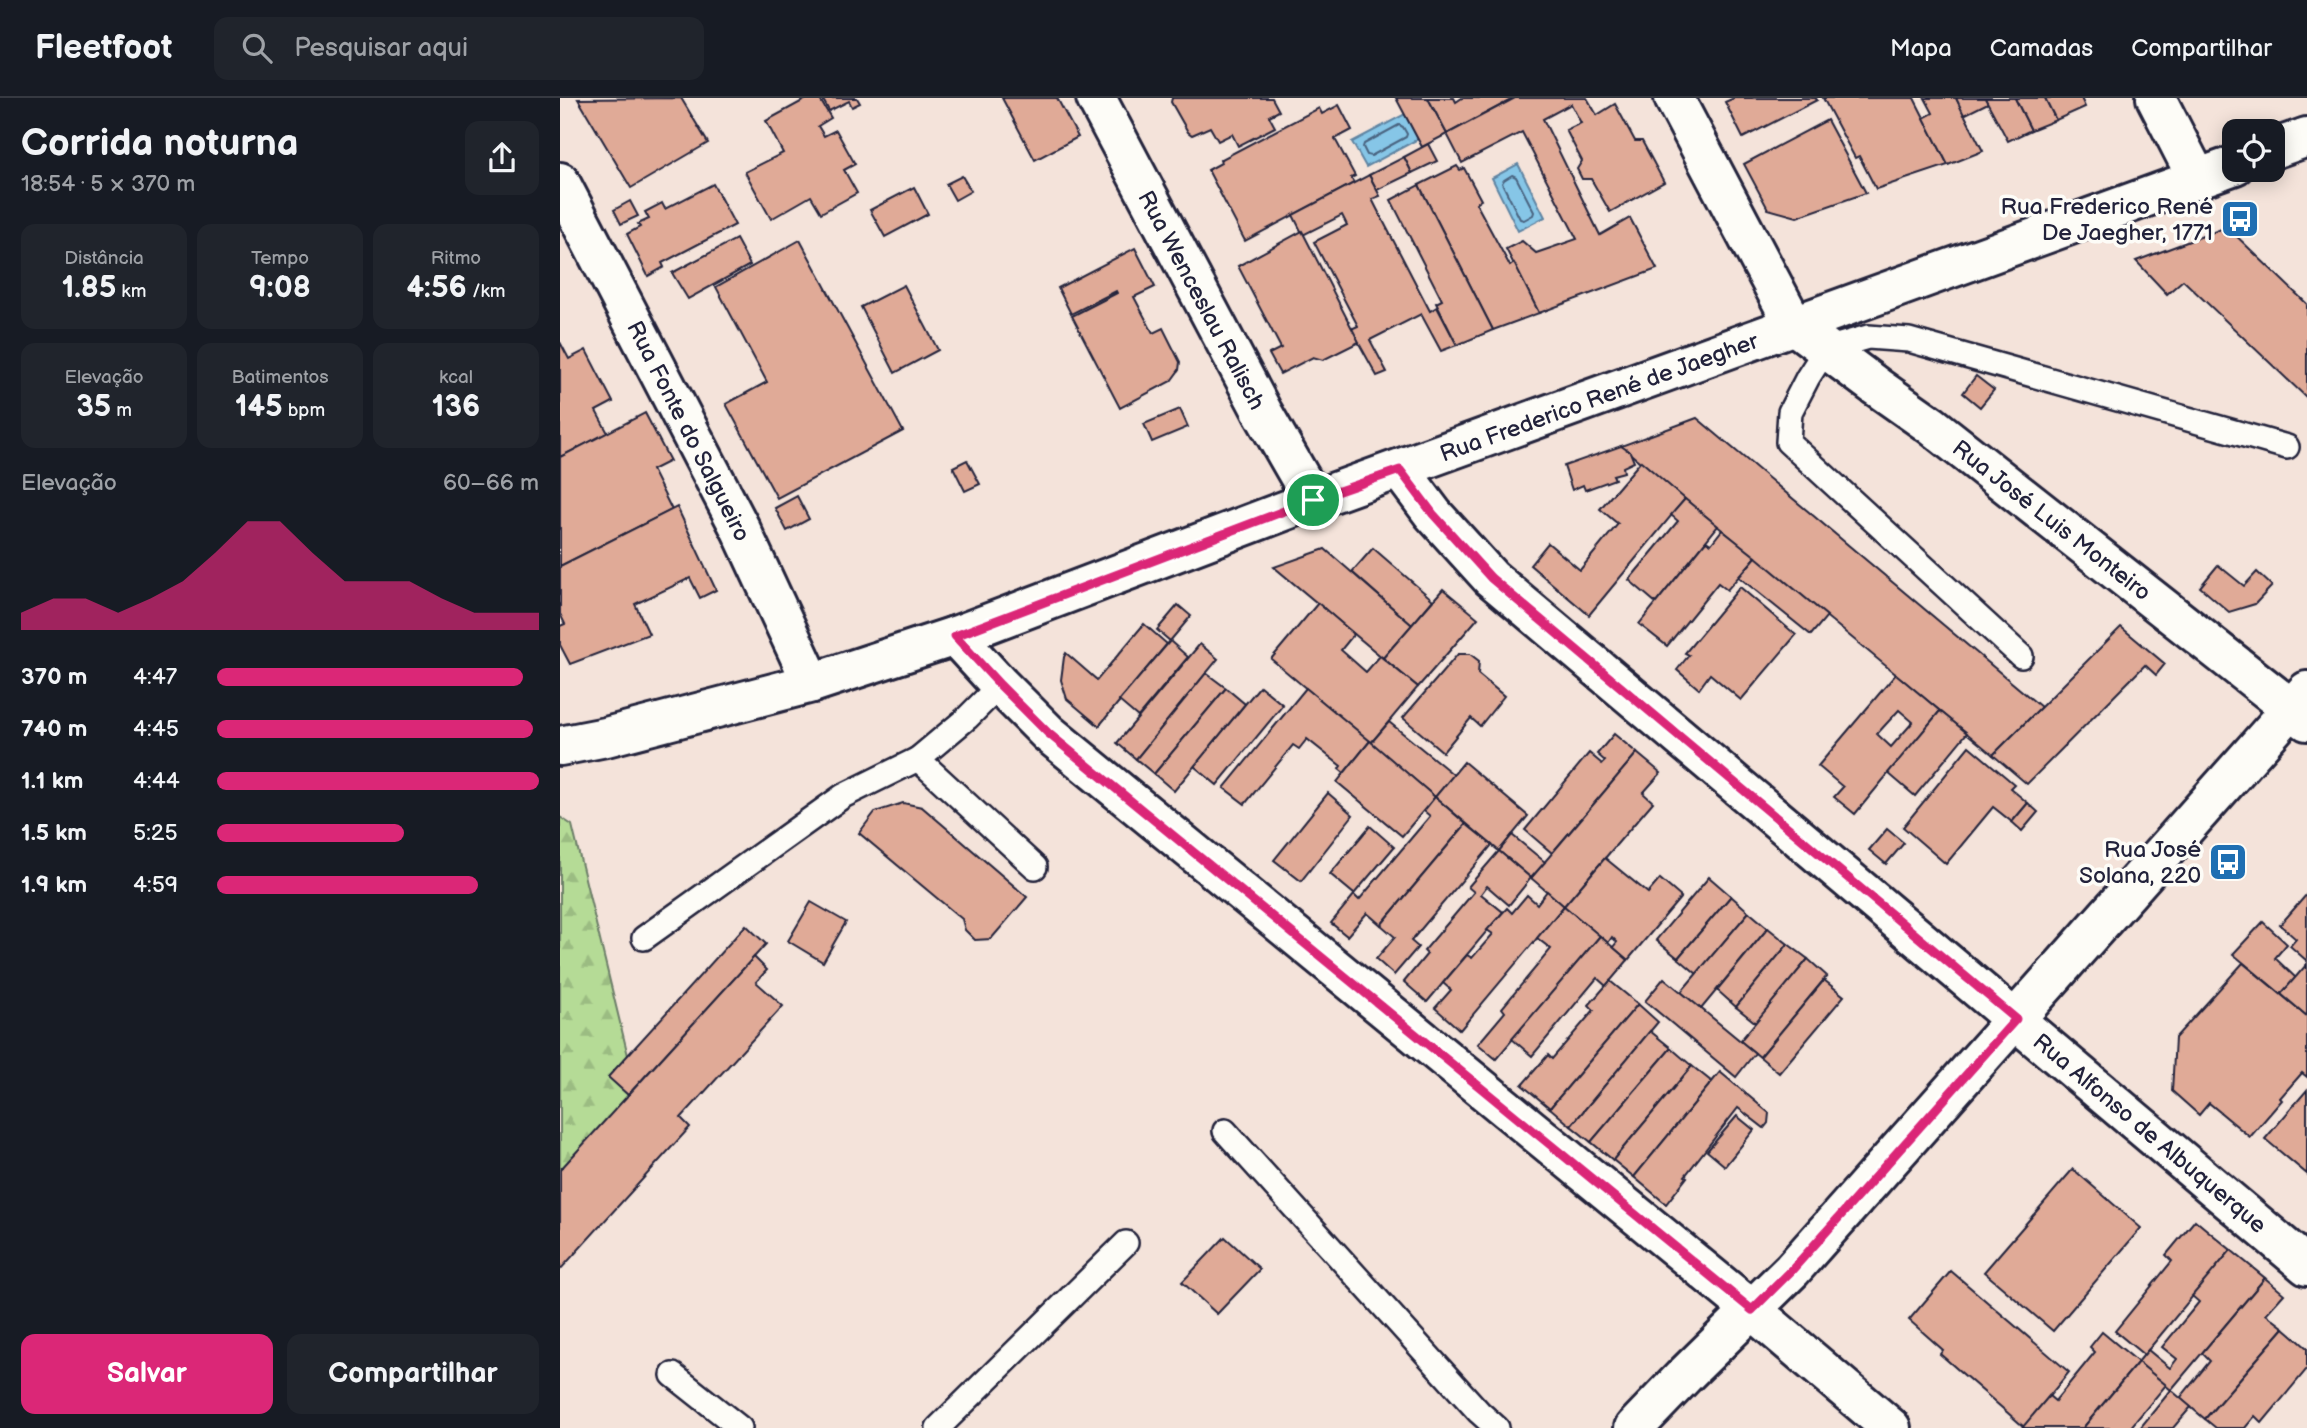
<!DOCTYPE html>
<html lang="pt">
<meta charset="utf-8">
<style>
body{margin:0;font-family:"Balsamiq Sans",sans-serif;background:#20242c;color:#f1f3f6;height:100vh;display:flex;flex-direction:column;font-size:26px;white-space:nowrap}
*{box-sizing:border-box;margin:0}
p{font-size:23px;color:#9ea1a6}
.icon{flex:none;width:38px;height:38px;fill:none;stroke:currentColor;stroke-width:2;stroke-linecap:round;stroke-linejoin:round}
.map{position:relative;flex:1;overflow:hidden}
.details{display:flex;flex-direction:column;background:#171b24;width:560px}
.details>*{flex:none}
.fabs{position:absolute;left:1662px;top:21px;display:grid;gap:14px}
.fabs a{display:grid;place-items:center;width:63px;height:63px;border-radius:14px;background:#171b24;box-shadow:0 4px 18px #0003;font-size:35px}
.pin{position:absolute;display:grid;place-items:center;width:60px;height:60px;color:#fff;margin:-30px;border:4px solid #fff;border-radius:50%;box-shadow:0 2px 7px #0007}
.round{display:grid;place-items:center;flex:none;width:74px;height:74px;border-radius:14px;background:#20242c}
.head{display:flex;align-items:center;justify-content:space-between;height:119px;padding:0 21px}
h1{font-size:38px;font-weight:700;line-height:52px}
.figures{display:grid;grid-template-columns:repeat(3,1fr);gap:10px;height:119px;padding:7px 21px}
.figures div{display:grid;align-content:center;border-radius:14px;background:#20242c;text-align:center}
.figures b{font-size:30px;font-weight:700}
.figures small{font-size:19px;font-weight:400}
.figures p{font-size:19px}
.chart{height:196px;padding:14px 21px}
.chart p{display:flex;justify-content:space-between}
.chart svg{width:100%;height:126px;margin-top:7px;fill:#db2777;opacity:.7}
.primary-button{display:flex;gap:14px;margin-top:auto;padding:14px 21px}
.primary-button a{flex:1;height:80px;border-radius:14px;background:#db2777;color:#fff;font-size:28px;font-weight:700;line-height:80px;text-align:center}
.primary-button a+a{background:#20242c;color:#f1f3f6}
ul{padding:0 21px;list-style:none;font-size:23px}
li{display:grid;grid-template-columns:112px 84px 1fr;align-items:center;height:52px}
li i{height:18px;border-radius:9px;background:#db2777}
header{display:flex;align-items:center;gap:42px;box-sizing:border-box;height:98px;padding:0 35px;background:#171b24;border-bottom:2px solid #363941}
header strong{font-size:33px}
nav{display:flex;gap:38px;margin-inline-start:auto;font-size:24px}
.search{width:490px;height:63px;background:#20242c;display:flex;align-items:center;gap:18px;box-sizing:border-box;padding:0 24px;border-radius:14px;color:#9ea1a6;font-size:26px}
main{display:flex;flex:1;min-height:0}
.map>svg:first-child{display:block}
</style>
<header>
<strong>Fleetfoot</strong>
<div class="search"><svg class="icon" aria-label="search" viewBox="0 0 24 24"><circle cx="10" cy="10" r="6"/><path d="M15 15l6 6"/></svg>Pesquisar aqui</div>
<nav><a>Mapa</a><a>Camadas</a><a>Compartilhar</a></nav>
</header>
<main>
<section class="details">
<div class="head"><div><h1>Corrida noturna</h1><p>18:54 · 5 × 370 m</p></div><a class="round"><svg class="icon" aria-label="share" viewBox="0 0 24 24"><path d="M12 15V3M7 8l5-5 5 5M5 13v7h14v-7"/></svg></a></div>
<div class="figures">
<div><p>Distância</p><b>1.85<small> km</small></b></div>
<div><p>Tempo</p><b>9:08</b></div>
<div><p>Ritmo</p><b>4:56<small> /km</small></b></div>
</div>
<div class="figures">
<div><p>Elevação</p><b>35<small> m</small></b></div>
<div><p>Batimentos</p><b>145<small> bpm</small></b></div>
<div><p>kcal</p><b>136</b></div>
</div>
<div class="chart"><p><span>Elevação</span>60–66 m</p>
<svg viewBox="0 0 160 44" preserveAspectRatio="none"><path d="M0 44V38L10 33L20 33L30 38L40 33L50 27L60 17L70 6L80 6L90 17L100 27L110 27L120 27L130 33L140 38L150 38L160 38V44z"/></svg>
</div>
<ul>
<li><b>370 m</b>4:47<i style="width:95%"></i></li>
<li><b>740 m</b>4:45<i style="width:98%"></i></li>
<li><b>1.1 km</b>4:44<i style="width:100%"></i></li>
<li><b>1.5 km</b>5:25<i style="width:58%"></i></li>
<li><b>1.9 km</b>4:59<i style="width:81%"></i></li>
</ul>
<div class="primary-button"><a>Salvar</a><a>Compartilhar</a></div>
</section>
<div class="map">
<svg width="1747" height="1330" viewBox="0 0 1747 1330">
<defs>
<pattern id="forest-firs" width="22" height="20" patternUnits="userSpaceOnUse" patternTransform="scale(1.75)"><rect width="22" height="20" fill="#b5db96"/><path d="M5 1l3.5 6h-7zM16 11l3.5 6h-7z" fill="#9bbc82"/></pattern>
</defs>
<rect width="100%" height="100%" fill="#f4e3da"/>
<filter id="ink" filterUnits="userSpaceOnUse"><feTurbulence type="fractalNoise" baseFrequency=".0143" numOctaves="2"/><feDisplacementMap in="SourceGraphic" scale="14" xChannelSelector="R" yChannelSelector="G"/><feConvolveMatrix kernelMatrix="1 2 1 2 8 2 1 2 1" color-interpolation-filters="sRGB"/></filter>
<g filter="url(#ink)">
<polygon fill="url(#forest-firs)" stroke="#6c7e68" stroke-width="2" points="0,719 12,727 81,1011 0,1103"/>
<g fill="#86c6e7" stroke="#5e84a2" stroke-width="2">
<polygon points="845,16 858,41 806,69 792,44"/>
<polygon points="958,66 985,119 958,133 932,80"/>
</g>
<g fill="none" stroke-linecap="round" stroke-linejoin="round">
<g stroke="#4a6480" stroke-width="2">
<polygon points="839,27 843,29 847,36 846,39 811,58 807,57 803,49 804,46"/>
<polygon points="952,77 956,79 974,114 973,117 964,122 960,121 942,85 944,82"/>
</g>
</g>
<g fill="#e0aa97" stroke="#22223b" stroke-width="2" fill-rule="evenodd">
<polygon points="121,0 148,45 71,90 18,1"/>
<polygon points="248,0 259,0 271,20 258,28 264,38 276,32 295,66 284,72 297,95 261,115 251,98 211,121 185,74 223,55 206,23"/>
<polygon points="262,0 297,0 300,5 292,9 289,3 269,13"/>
<polygon points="442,0 497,0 518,39 475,62"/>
<polygon points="612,0 712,0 719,13 709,18 715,29 678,48 672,36 658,43 650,29 632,37 628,34 611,4"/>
<polygon points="836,0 868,0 887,36 862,49"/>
<polygon points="868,0 894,0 896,4 902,0 955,0 887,36"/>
<polygon points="955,0 1027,0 1037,17 1055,6 1075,43 1082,43 1104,84 1050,114 1031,81 1022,81 1017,71 1022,63 1006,32 1021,25 1011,6 983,21 1040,137 1070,120 1097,171 979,215 946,151 962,143 976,155 1017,141 962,34 902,65 887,36"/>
<polygon points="1174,0 1256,0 1257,2 1183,40 1165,4"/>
<polygon points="1263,0 1354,0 1388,67 1316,91 1299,58 1295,60"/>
<polygon points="1365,0 1396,0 1423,53 1388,67 1364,20 1373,15"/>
<polygon points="1396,0 1425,0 1428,5 1404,17"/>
<polygon points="1425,0 1455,0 1471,32 1448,43"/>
<polygon points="1455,0 1485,0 1496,22 1471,32"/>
<polygon points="1485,0 1521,0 1525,9 1496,22"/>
<polygon points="779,7 792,32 775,41 795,78 791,80 794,85 685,143 648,72 661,65 660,62 759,10 762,16"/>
<polygon points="1267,22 1306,95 1237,119 1208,111 1184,66"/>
<polygon points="868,46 877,63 852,75 844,59"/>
<polygon points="844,59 852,75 817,92 809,77"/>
<polygon points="897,68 900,72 904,70 921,102 916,105 950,168 954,165 979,215 933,232 859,87"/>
<polygon points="809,77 820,98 812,101 817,111 870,213 877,209 897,247 881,253 861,216 810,242 827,274 817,278 791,231 798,228 754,144 787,127 782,117 743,137 733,117"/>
<polygon points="402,78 411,93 395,102 386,86"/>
<polygon points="153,86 175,127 102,165 104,169 88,178 67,136 80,129 78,126 89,121 85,114 102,105 105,111"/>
<polygon points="859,87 933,232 897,247 876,205 882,202 831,102"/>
<polygon points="354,89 368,116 325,139 310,112"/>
<polygon points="70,103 78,118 61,126 54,112"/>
<polygon points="1667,129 1747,206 1747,300 1623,182 1607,196 1576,163"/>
<polygon points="742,133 799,244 763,262 753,259 720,276 709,256 721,250 678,168"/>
<polygon points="176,141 190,167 128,201 112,175"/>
<polygon points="240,142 343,333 217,400 166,306 207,284 156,189"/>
<polygon points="575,150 595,189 574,199 593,235 603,230 620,264 619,272 611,283 560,310 512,218 557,195 556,193 511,216 498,190"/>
<polygon points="344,187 378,252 335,275 301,209"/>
<polygon points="0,244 9,261 26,252 53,304 36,313 48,335 0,359"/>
<polygon points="1416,278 1434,292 1420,309 1403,295"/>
<polygon points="620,311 628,329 592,344 584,326"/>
<polygon points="85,315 110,363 92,372 112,412 0,468 0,359"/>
<polygon points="1137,320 1481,609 1433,657 1061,348"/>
<polygon points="1061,348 1070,354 1074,364 1063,369 1064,374 1053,377 1055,381 1025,392 1023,387 1012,392 1004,368"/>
<polygon points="407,362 420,386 405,393 393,369"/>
<polygon points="1081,363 1125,401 1029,517 970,467 988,445 1020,472 1058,426 1040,411"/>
<polygon points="237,398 249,421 227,433 215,410"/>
<polygon points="1125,401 1158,428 1096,505 1069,482 1118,423 1111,417"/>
<polygon points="117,409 156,492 140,500 130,480 75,506 89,536 10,566 0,547 0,528 5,526 0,516 0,468"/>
<polygon points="1162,432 1196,459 1167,492 1158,485 1107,548 1079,526 1146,443 1151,446"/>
<polygon points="813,450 873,502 852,527 792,474"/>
<polygon points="765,451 852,527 823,560 714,469"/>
<polygon points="1196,459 1267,518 1251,537 1179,479"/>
<polygon points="1658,467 1684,488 1697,474 1712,488 1695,506 1669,514 1640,489"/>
<polygon points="1180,489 1236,537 1181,602 1150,576 1139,591 1117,572 1129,557 1125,555"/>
<polygon points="883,491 918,520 858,589 823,560"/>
<polygon points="758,505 794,536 781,552 806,574 820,558 858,589 811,645 711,561"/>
<polygon points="618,507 631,518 610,543 597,532"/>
<polygon points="584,526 607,546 539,628 507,601 501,582 504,559 506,555 537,582"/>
<polygon points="1561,529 1605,566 1596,577 1585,567 1467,686 1433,657"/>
<polygon points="610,543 628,559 578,619 559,603"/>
<polygon points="640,546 658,561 576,661 557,645"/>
<polygon points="898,556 910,556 919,563 918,576 944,598 920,628 911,620 883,654 843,620"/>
<polygon points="646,575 666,590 594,676 576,661"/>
<path d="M1336,576L1380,613L1295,716L1274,699L1283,689L1258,668ZM1339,612L1353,624L1331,649L1317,636Z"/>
<polygon points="700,588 723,607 657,687 634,668"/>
<polygon points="666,590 685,606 614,693 594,676"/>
<polygon points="746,590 810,643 784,675 779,671 781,668 747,641 739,651 733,647 685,706 664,690"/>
<polygon points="1380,613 1407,635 1355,698 1328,675"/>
<polygon points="829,624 894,677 875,699 811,645"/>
<polygon points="1054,636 1077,655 992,755 965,732 1029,655 1042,666 1045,663 1037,656"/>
<polygon points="810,643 875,699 842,738 777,684"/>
<polygon points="1409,648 1454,686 1450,690 1468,705 1452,724 1433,709 1386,766 1343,729"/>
<polygon points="1077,655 1101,675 1083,695 1093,704 1004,808 971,780"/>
<polygon points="904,664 968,718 939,753 875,699"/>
<polygon points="768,695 793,717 741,783 714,762"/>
<polygon points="875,699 906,726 821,827 807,815 787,838 771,825 794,797 799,802 870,718 864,713"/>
<polygon points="343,705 362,709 467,799 431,841 415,842 405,832 402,821 299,735 315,714"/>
<polygon points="1468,705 1478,714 1462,733 1452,724"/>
<polygon points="906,726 932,747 851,843 858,849 834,877 816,861 835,839 821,827"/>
<polygon points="810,728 834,749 794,796 770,776"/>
<polygon points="1327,731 1344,745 1326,766 1309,752"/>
<polygon points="952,737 985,764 971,780 939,753"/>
<polygon points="939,753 971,780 949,807 927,788 921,796 943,814 867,904 844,884 867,856 864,853 914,794 908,789"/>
<polygon points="1045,760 1088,795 1100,781 1121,799 1068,862 1053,849 1057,844 1052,839 1048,845 1004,808"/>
<polygon points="1149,779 1171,798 1118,860 1096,842"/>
<polygon points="987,793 1004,808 900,932 875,910 891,892 883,885 907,857 912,860 933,836 927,832 947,810 952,815 967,797 977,806"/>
<polygon points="1747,796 1747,863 1730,848 1736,841 1720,827"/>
<polygon points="1171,798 1189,814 1137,876 1118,860"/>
<polygon points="251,804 286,824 263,864 228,843"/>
<polygon points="1004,808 1040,838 936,961 918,946 945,914 942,910 991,851 977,840"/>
<polygon points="1189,814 1208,830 1141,911 1121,894"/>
<polygon points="1703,824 1727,846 1715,860 1736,880 1721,896 1673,856"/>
<polygon points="186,827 206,846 68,997 48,979"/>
<polygon points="1208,830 1228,846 1176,909 1157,892"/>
<polygon points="1040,838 1068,862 1046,888 1037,880 972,958 952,941"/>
<polygon points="1228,846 1248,861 1196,925 1176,909"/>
<polygon points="194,859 207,872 196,884 223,908 121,1020 130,1029 0,1172 0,1072"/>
<polygon points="1248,861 1267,878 1200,959 1180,943"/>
<polygon points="1683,865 1747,918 1747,979 1742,975 1720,1000 1722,1002 1690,1039 1649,1005 1639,1017 1612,993 1615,940"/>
<polygon points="1747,866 1747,918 1721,896"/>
<polygon points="1104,880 1195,955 1176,979 1085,903"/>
<polygon points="1264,882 1284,898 1219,975 1200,959"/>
<polygon points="1050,883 1078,906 990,1010 962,987 988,957 992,961 1034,912 1029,907"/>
<polygon points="1078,906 1098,924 1011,1028 990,1010"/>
<polygon points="1090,933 1111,950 1031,1044 1011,1028"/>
<polygon points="1111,950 1132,968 1053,1062 1031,1044"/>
<polygon points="1132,968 1152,984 1074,1079 1053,1062"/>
<polygon points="1160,974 1209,1015 1208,1025 1204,1030 1178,1010 1125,1078 1127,1079 1106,1106 1074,1079"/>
<polygon points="1747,992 1747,1076 1705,1041"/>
<polygon points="1177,1018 1194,1032 1165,1068 1147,1053"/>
<polygon points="1513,1071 1581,1130 1493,1233 1424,1174"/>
<polygon points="1635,1122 1671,1152 1584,1257 1555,1233 1612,1163 1606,1157"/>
<polygon points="665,1139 700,1171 657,1216 622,1184"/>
<polygon points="1671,1152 1705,1180 1611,1292 1578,1264 1588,1252 1610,1270 1617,1261 1602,1249 1639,1204 1632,1198"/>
<polygon points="1391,1173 1509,1274 1464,1329 1380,1256 1383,1252 1349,1222"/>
<polygon points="1705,1180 1724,1196 1706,1216 1724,1230 1645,1321 1620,1300 1650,1263 1642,1255"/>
<polygon points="1724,1230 1747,1250 1747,1271 1702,1325 1695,1318 1685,1330 1656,1330 1645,1321"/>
<polygon points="1542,1234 1578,1264 1523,1330 1462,1330 1489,1298 1495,1303 1535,1254 1530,1249"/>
<polygon points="1578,1264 1606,1287 1570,1330 1523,1330"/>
<polygon points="1611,1292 1631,1309 1613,1330 1580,1330"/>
</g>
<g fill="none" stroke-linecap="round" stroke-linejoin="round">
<defs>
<g id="service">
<polyline points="1461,558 1228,344 1230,314 1248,279 1266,251 1308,239 1349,242 1727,349"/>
<polyline points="358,661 475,769"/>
<polyline points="84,840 283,698 358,661 407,620 440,587"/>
<polyline points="665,1033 919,1314 937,1330"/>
<polyline points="113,1277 180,1330"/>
<polyline points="378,1330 566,1145"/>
</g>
<g id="minor">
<polyline points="536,0 703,315 753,402"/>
<polyline points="1114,0 1234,227 1317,289 1371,327 1747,623"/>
<polyline points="1596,0 1638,82"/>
<polyline points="0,84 181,432 252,585"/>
<polyline points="840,372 873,416 931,480 1747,1168"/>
<polyline points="395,538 440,587 488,635 1192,1212 1331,1330"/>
<polyline points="1074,1330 1126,1276 1232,1172 1747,593"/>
</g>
<g id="secondary">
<polyline points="1713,51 1747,39"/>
<polyline points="0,648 46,639 252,585 395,538 753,402 1675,67"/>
</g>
</defs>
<use href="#service" stroke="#22223b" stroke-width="28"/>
<use href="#minor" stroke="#22223b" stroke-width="44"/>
<use href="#secondary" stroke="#22223b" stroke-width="44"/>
<use href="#service" stroke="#fdfcf7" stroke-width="23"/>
<use href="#minor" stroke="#fdfcf7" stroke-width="38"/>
<use href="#secondary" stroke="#fdfcf7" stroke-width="38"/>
</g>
</g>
<g fill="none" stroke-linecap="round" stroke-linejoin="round" filter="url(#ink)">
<defs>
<polygon id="route" points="840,372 873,416 931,480 1456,921 1232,1172 1192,1212 488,635 440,587 395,538 753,402"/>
</defs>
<use href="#route" stroke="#fff" stroke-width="14"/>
<use href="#route" stroke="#db2777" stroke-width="9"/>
</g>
<defs>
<symbol id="bus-square" viewBox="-11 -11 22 22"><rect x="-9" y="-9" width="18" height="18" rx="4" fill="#1f6fb2" stroke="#fdfcf7"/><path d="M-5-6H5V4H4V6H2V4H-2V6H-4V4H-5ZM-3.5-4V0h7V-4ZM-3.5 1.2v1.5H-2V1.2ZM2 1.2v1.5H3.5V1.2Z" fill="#fff"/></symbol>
</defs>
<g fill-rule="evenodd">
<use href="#bus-square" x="1658" y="99" width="44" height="44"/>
<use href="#bus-square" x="1646" y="742" width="44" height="44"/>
</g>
<g text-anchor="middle" stroke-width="7" stroke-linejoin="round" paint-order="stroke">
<g font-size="23" fill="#22223b" stroke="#fdfcf7" text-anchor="end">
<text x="1653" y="116">Rua Frederico René<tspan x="1653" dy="26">De Jaegher, 1771</tspan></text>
<text x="1641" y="759">Rua José<tspan x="1641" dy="26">Solana, 220</tspan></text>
</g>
<g font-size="23" fill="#22223b" stroke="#fdfcf7">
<text transform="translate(642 202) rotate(62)" y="8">Rua Wenceslau Ralisch</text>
<text transform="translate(1039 299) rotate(-20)" y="8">Rua Frederico René de Jaegher</text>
<text transform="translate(129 333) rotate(63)" y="8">Rua Fonte do Salgueiro</text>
<text transform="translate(1492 422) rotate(38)" y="8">Rua José Luis Monteiro</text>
<text transform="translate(1590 1035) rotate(40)" y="8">Rua Alfonso de Albuquerque</text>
</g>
</g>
</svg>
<div class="fabs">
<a><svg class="icon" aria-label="locate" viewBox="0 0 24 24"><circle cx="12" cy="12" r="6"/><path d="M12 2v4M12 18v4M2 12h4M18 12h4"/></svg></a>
</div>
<div class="pin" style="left:753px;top:402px;background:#1e9e55"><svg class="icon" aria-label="arrive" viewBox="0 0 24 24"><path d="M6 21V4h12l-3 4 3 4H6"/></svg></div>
</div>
</main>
